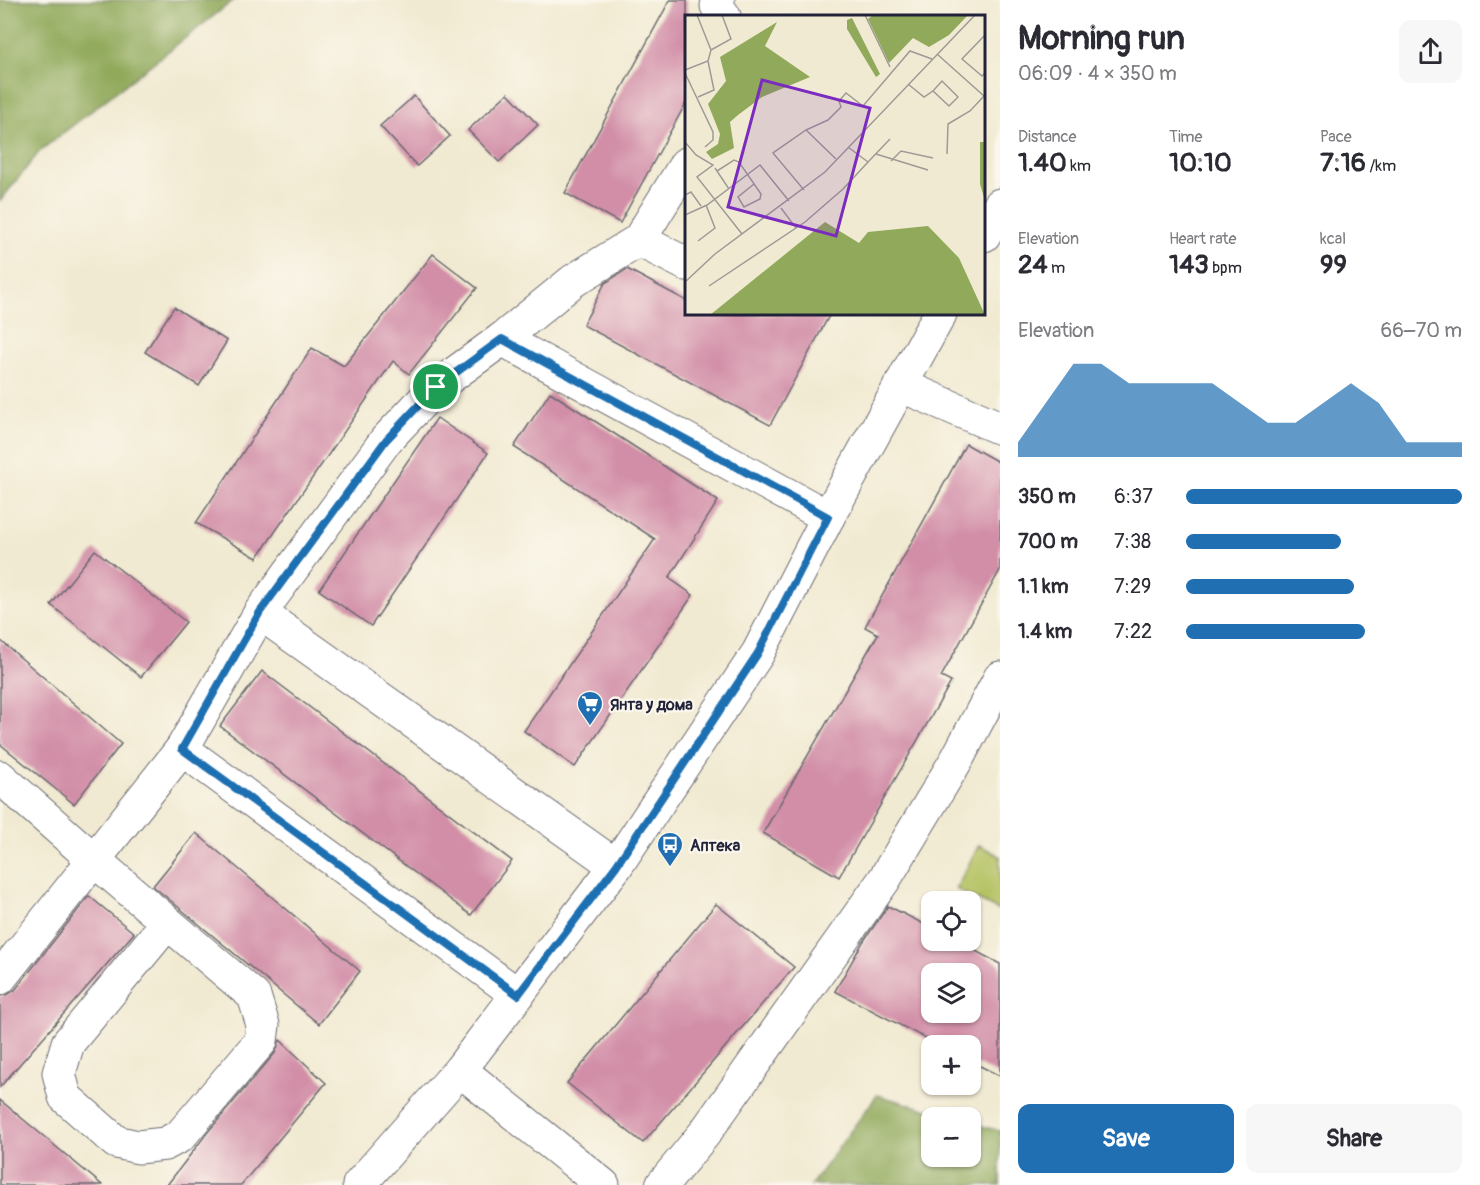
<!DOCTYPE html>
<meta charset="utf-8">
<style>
body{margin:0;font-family:Pangolin,sans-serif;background:#f7f7f7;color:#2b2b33;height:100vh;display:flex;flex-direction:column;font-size:22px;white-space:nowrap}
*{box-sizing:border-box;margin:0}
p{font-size:20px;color:#7c7c81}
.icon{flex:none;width:33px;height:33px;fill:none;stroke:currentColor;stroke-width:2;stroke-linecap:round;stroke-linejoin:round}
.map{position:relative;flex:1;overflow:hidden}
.panel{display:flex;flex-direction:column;background:#fff;width:480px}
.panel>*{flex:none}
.controls{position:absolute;left:921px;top:891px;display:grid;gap:12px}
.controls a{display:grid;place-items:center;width:60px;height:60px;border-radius:12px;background:#fff;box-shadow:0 2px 4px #0004;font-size:30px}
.pin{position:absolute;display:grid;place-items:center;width:51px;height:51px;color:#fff;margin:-26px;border:3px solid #fff;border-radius:50%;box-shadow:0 2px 6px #0007}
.round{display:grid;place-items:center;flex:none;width:63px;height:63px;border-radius:12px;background:#f7f7f7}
.head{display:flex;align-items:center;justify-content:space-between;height:102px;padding:0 18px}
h1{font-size:33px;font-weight:800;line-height:45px}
.stats{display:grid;grid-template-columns:repeat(3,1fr);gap:9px;height:102px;padding:6px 18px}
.stats div{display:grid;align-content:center}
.stats b{font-size:26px;font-weight:800}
.stats small{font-size:16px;font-weight:400}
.stats p{font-size:16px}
.chart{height:168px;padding:12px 18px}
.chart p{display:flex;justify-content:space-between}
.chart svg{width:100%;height:108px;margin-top:6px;fill:#1f6fb2;opacity:.7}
.cta{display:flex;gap:12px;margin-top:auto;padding:12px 18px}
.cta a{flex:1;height:69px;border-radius:12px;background:#1f6fb2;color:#fff;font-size:24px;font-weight:800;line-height:69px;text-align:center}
.cta a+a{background:#f7f7f7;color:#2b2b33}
ul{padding:0 18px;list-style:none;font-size:20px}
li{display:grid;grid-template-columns:96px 72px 1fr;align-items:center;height:45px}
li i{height:15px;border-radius:8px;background:#1f6fb2}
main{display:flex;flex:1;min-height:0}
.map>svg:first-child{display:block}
</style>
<main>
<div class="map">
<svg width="1000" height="1185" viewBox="0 0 1000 1185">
<rect width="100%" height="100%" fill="#fbf7ec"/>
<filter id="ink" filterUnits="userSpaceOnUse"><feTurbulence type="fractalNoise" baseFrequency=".0167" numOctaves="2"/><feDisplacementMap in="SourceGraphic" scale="12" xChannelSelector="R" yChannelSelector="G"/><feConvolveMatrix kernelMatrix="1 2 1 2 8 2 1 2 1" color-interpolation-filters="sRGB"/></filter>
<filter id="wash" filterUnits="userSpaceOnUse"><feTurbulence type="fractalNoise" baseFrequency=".008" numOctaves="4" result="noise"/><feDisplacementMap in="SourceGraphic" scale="24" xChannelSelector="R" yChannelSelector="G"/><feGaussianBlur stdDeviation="1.35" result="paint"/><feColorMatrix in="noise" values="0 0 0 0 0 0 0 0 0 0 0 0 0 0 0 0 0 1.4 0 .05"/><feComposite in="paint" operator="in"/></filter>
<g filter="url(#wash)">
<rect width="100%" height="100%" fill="#f1ead2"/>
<polygon fill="#b6c365" stroke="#6c7250" stroke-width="1.5" points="979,845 1000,856 1000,911 956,889"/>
<g fill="#90a95a" stroke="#59664a" stroke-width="1.5">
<polygon points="0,0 234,0 40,151 0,201"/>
<polygon points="877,1095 953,1117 932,1118 932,1156 970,1156 971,1123 1000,1131 1000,1185 811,1185"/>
</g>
<g id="blocks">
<g fill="#d28ea7" fill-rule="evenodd">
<polygon points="670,0 687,0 687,101 620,223 565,193"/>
<polygon points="508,93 538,125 499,162 468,130"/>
<polygon points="414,96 450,136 417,166 380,126"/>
<polygon points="433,254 477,288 409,374 393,361 257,558 196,523 312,348 344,366"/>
<polygon points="627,269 687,301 687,314 830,314 770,425 583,325 605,283"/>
<polygon points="174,307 227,341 199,386 145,352"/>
<polygon points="550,392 718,501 669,578 693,595 575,767 524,731 655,539 514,447"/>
<polygon points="437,418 488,453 371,626 319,590"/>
<polygon points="966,444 1000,463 1000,570 941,677 951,682 839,877 763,833 878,634 865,627"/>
<polygon points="95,550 186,622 141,677 51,605"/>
<polygon points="0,640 121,744 74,804 0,744"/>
<polygon points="262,671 512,861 471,915 220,726"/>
<polygon points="196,833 360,971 319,1024 153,886"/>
<polygon points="89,896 134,933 0,1087 0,996 7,995 15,990"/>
<polygon points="716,904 794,967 643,1143 567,1083"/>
<path d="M888,906L932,928V940H955L1000,964V1076L970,1061V1046H940L835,991L863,942ZM932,974H970V1012H932Z"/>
<polygon points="280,1040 326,1083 241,1185 167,1185 207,1133 275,1053"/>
<polygon points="0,1100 102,1185 0,1185"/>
</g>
</g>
</g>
<g filter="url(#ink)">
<use href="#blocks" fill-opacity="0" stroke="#6a6870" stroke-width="1.5"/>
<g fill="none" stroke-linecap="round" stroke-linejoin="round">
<defs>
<g id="minor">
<polyline points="718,0 717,6 724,16"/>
<polyline points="984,235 1000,205"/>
<polyline points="639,240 686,264"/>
<polyline points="502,339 573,281 639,240 686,164"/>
<polyline points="900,385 1000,428"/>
<polyline points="182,749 260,613"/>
<polyline points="0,777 94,860 254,996 263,1025 261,1041 180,1136 165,1144 138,1147 116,1142 65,1097 59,1073 68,1043 167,923"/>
<polyline points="616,866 260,613 386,440 436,387 502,339 828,517"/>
<polyline points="0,978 182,749 518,995"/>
<polyline points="460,1070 603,1185"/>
<polyline points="359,1185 460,1070 616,866 758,653 828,517 940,314"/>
<polyline points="662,1185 704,1134 884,880 957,759 1000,678"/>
</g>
</defs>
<use href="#minor" stroke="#6a6870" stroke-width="35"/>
<use href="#minor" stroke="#fff" stroke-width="33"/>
</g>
</g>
<g fill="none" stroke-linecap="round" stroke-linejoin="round" filter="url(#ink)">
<defs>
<polygon id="route" points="502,339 828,517 758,653 616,866 518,995 182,749 260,612 386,440 436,387"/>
</defs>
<use href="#route" stroke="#fff" stroke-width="12"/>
<use href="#route" stroke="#1f6fb2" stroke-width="8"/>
</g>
<defs>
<symbol id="supermarket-pin" viewBox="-11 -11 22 30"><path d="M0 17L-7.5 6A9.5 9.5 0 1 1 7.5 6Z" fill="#1f6fb2" stroke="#fbf7ec"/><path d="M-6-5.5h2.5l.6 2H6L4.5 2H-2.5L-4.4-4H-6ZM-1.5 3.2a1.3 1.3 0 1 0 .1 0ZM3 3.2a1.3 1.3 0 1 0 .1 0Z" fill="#fff"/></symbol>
<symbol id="bus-pin" viewBox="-11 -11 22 30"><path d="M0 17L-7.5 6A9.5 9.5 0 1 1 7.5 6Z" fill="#1f6fb2" stroke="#fbf7ec"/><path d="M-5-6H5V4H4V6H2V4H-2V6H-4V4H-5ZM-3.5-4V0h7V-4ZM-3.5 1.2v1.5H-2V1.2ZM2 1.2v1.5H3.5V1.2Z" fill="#fff"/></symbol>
</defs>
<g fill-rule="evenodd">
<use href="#supermarket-pin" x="575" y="689" width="30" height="40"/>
<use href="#bus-pin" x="655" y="830" width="30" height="40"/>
</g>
<g text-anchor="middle" stroke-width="4.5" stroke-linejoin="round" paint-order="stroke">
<g font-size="16" font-weight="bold" fill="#22223b" stroke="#fbf7ec" text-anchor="start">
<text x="610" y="710">Янта у дома</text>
<text x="690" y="851">Аптека</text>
</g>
</g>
<g transform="translate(685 15)">
<rect width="300" height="300" fill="#f1ead2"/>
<path d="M188,0H283L264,20L244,32L228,23L204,48L183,4ZM167,3L195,59L191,62L162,14V5ZM92,7L80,31L125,62L77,82L53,100L45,107L49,133L27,144L21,137L33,129L35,119L23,89L41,66L35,42ZM295,127H300V186L295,169ZM140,207L174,228L183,217L243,211L274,243L300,300H25Z" fill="#90a95a"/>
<path fill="none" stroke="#9e9a96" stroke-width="1.5" d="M180,0L205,52M300,20L277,44L297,61L300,58M26,35L46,24L37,0M252,39L299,81L285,96L263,109L262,139M0,55L23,46L26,35L12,0M0,58L28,117V125L20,132M223,69L239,82L248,76L264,91L273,82L257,66L248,76M13,82L29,75L23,46M121,115L143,105L156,92L154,86L161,78L178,91L225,36L247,44M0,127L11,140L28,150L12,162L57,219M191,139L243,155M206,146L216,136L248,143M183,147L205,124M30,153L44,174M32,156L49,145L54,147L76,179L75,184L59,192L53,182L69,169M119,175L88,138L121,115L151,144M0,180L6,177L16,191M96,193L111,213M0,200L22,190L75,150L104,186M13,226L30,213L21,190M0,267L30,239L140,157L290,0M24,271L120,207L158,174L183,147L163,132"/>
<path fill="#7b2cbf" fill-opacity="0.15" stroke="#7b2cbf" stroke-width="3" d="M77,65L185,93L151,221L43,192Z"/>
<rect width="300" height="300" fill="none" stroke="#22223b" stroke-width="3"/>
</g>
</svg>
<div class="controls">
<a><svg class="icon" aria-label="locate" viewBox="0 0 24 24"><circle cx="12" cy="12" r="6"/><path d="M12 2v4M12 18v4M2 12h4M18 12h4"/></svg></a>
<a><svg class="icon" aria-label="layers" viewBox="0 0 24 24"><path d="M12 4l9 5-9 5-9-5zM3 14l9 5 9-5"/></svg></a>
<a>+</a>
<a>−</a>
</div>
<div class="pin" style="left:436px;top:387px;background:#1e9e55"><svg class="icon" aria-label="arrive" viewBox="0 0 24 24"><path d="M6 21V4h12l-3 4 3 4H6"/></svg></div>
</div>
<section class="panel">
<div class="head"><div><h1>Morning run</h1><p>06:09 · 4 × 350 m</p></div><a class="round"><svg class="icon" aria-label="share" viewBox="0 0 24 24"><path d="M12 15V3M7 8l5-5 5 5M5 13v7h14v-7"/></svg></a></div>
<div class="stats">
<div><p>Distance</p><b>1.40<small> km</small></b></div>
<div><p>Time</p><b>10:10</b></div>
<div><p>Pace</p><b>7:16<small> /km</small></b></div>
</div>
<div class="stats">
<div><p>Elevation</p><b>24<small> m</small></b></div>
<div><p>Heart rate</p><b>143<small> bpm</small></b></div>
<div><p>kcal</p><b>99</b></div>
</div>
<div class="chart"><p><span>Elevation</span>66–70 m</p>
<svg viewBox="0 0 160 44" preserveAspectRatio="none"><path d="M0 44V38L10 22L20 6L30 6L40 14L50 14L60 14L70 14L80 22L90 30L100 30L110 22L120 14L130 22L140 38L150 38L160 38V44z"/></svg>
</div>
<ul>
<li><b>350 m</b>6:37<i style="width:100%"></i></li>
<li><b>700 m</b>7:38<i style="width:56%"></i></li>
<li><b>1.1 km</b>7:29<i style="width:61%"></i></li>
<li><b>1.4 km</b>7:22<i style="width:65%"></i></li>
</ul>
<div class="cta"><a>Save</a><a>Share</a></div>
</section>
</main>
